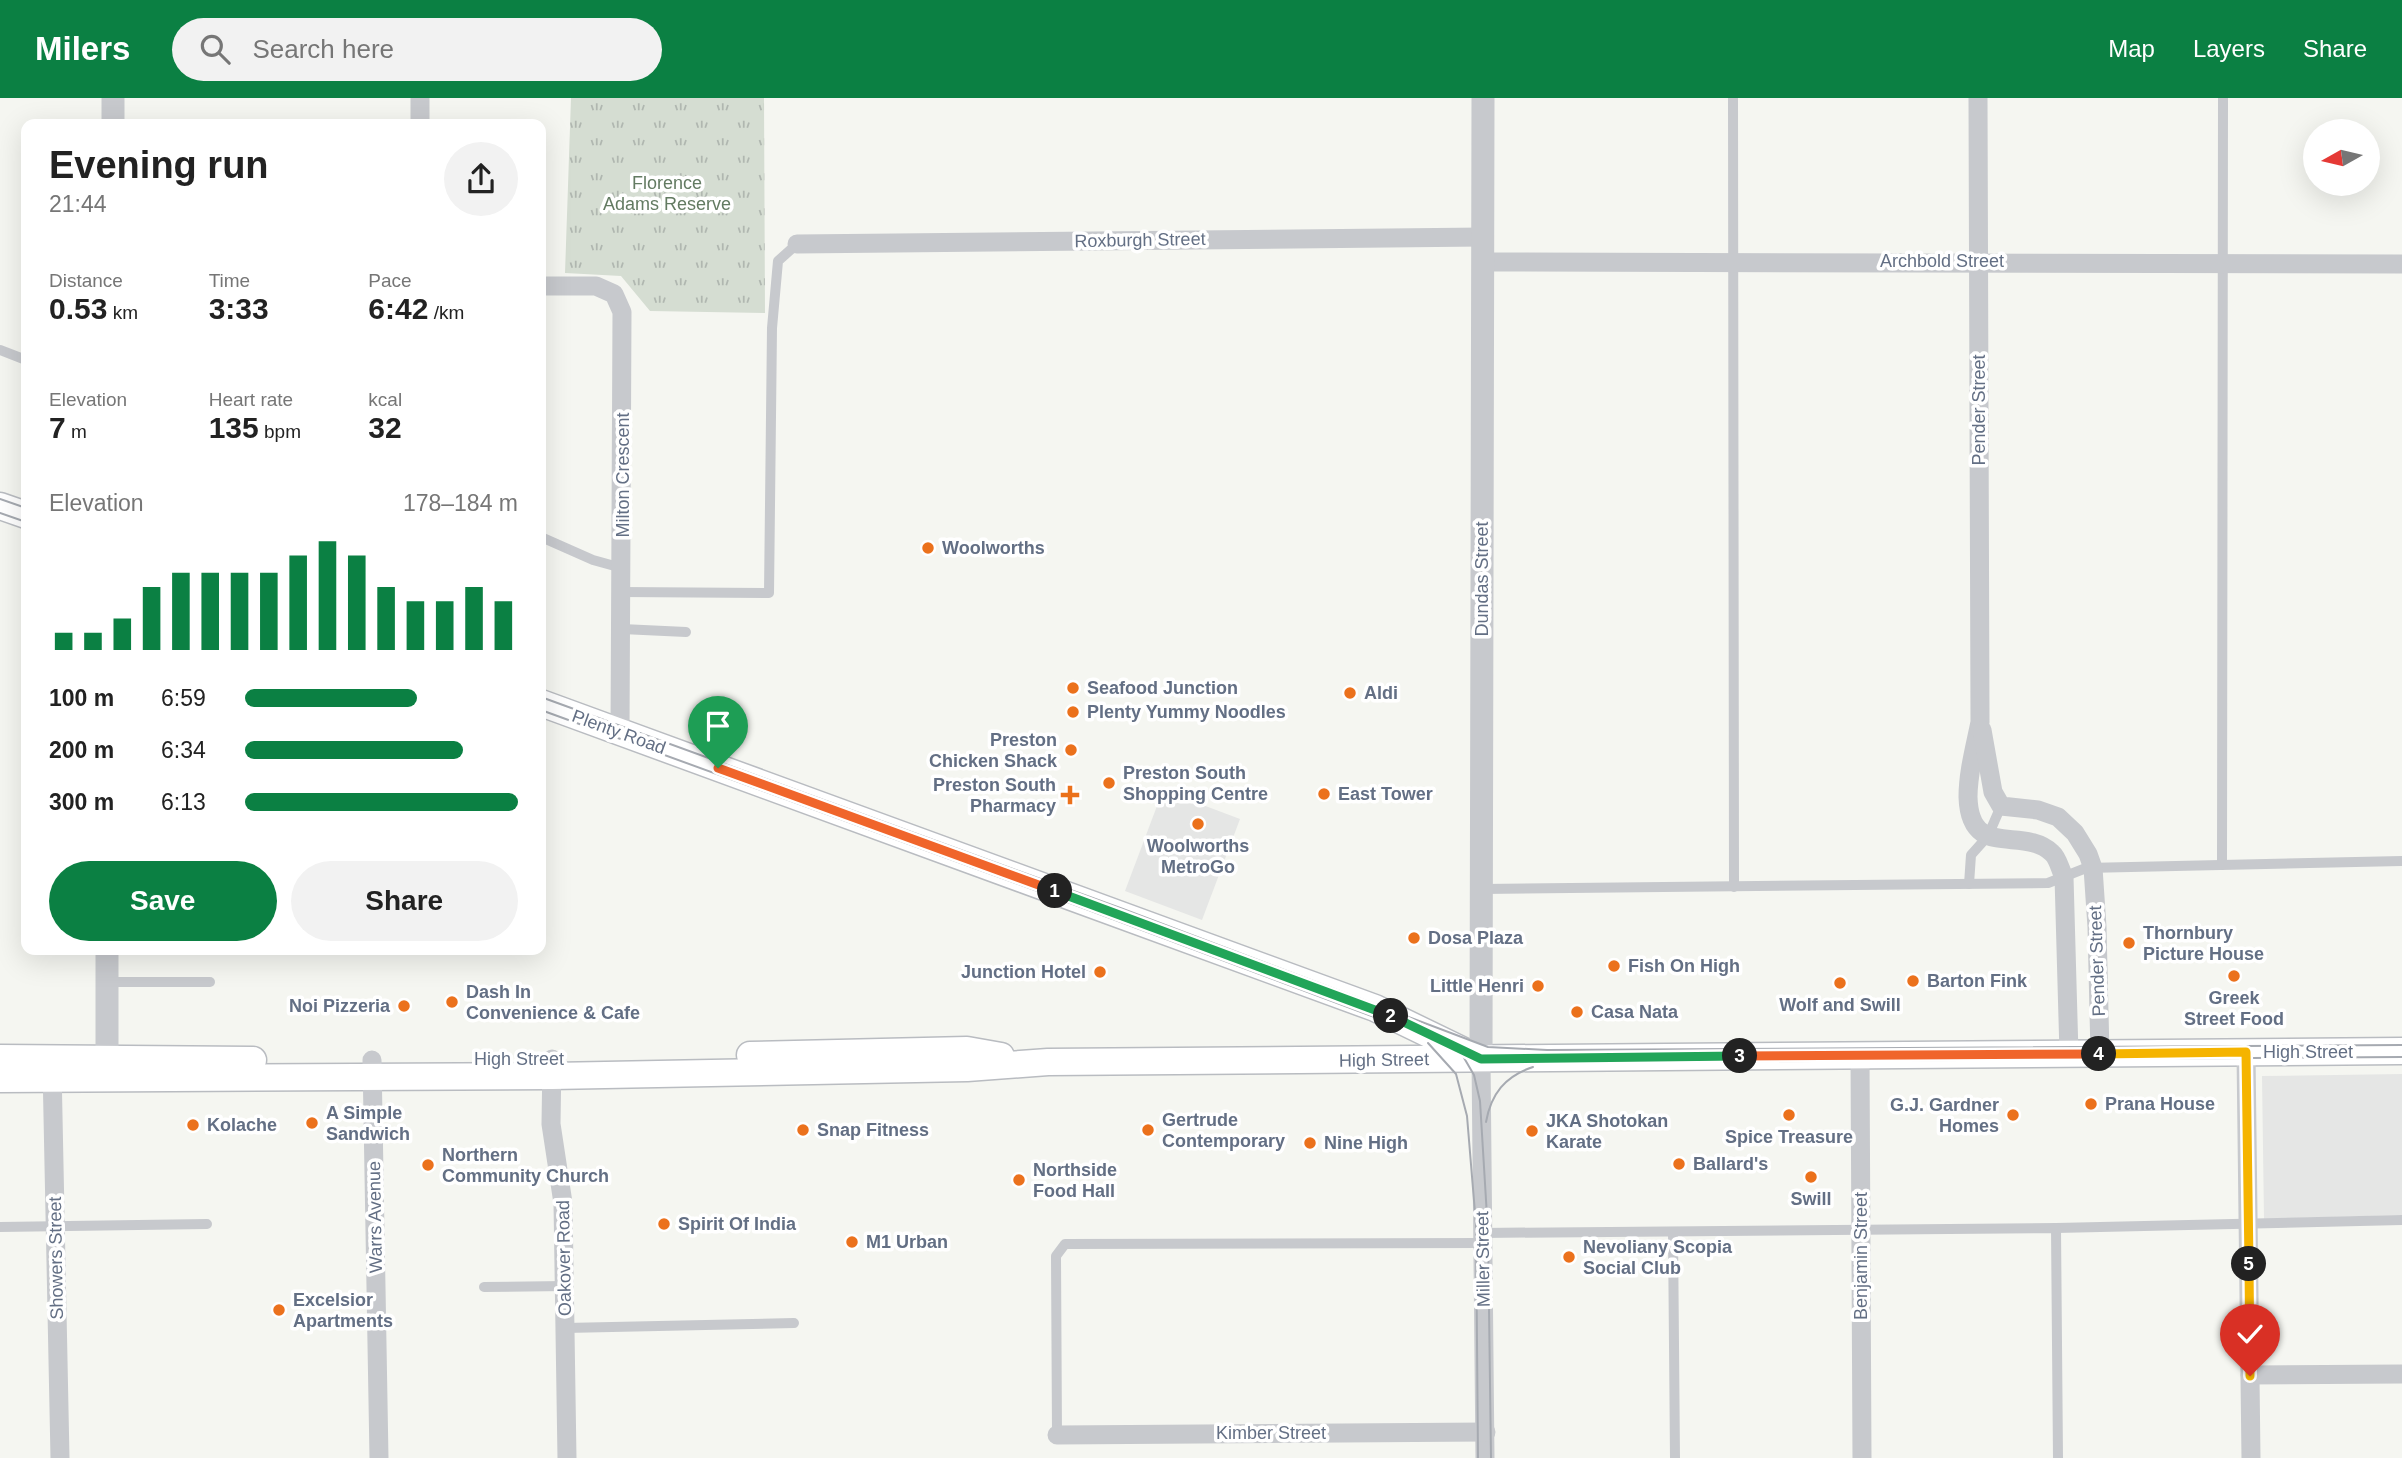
<!DOCTYPE html>
<meta charset="utf-8">
<style>
body{margin:0;font-family:Arial,sans-serif;background:#f2f2f2;color:#222;height:100vh;display:flex;flex-direction:column;font-size:26px;white-space:nowrap}
*{box-sizing:border-box;margin:0}
p{font-size:23px;color:#767676}
.icon{flex:none;width:38px;height:38px;fill:none;stroke:currentColor;stroke-width:2;stroke-linecap:round;stroke-linejoin:round}
.map{position:relative;flex:1;overflow:hidden}
.sheet{position:absolute;left:21px;top:21px;width:525px;height:836px;display:flex;flex-direction:column;background:#fff;border-radius:14px;box-shadow:0 7px 28px #0002}
.sheet>*{flex:none}
.needle{width:46px;rotate:262deg}
.buttons{position:absolute;left:2303px;top:21px;display:grid;gap:14px}
.buttons a{display:grid;place-items:center;width:77px;height:77px;border-radius:50%;background:#fff;box-shadow:0 7px 28px #0002;font-size:35px}
.pin{position:absolute;display:grid;place-items:center;width:60px;height:60px;color:#fff;margin:-72px -30px;border-radius:50% 50% 50% 0;rotate:-45deg;box-shadow:0 0 7px #0007}
.pin .icon{rotate:45deg}
.km{position:absolute;width:35px;height:35px;margin:-18px;border-radius:50%;background:#222;color:#fff;font-size:19px;line-height:35px;text-align:center}
.round{display:grid;place-items:center;flex:none;width:74px;height:74px;border-radius:37px;background:#f2f2f2}
.summary{display:flex;align-items:center;justify-content:space-between;height:119px;padding:0 28px}
h1{font-size:38px;font-weight:600;line-height:52px}
.stats{display:grid;grid-template-columns:repeat(3,1fr);gap:10px;height:119px;padding:7px 28px}
.stats div{display:grid;align-content:center}
.stats b{font-size:30px;font-weight:600}
.stats small{font-size:19px;font-weight:400}
.stats p{font-size:19px}
.chart{height:196px;padding:14px 28px}
.chart p{display:flex;justify-content:space-between}
.chart svg{width:100%;height:126px;margin-top:7px;stroke:#0b8043;stroke-width:6}
.cta{display:flex;gap:14px;margin-top:auto;padding:14px 28px}
.cta a{flex:1;height:80px;border-radius:42px;background:#0b8043;color:#fff;font-size:28px;font-weight:600;line-height:80px;text-align:center}
.cta a+a{background:#f2f2f2;color:#222}
ul{padding:0 28px;list-style:none;font-size:23px}
li{display:grid;grid-template-columns:112px 84px 1fr;align-items:center;height:52px}
li i{height:18px;border-radius:9px;background:#0b8043}
header{display:flex;align-items:center;gap:42px;box-sizing:border-box;height:98px;padding:0 35px;background:#0b8043;color:#fff}
header strong{font-size:33px}
nav{display:flex;gap:38px;margin-inline-start:auto;font-size:24px}
.search{width:490px;height:63px;background:#f2f2f2;display:flex;align-items:center;gap:18px;box-sizing:border-box;padding:0 24px;border-radius:38px;color:#767676;font-size:26px}
.map>svg:first-child{display:block}
</style>
<header>
<strong>Milers</strong>
<div class="search"><svg class="icon" aria-label="search" viewBox="0 0 24 24"><circle cx="10" cy="10" r="6"/><path d="M15 15l6 6"/></svg>Search here</div>
<nav><a>Map</a><a>Layers</a><a>Share</a></nav>
</header>
<div class="map">
<svg width="2402" height="1360" viewBox="0 0 2402 1360">
<defs>
<pattern id="park-tufts" width="24" height="20" patternUnits="userSpaceOnUse" patternTransform="scale(1.75)"><rect width="24" height="20" fill="#d5ddd2"/><path d="M3 7l-1-3M5 7V3M7 7l1-3M15 17l-1-3M17 17v-4M19 17l1-3" fill="none" stroke="#b0b7b0"/></pattern>
</defs>
<rect width="100%" height="100%" fill="#f5f6f1"/>
<g fill="#e5e6e5">
<polygon points="1163,692 1240,721 1202,822 1125,793"/>
<polygon points="2402,976 2402,1117 2264,1121 2262,978"/>
</g>
<polygon fill="url(#park-tufts)" points="571,0 764,0 765,215 650,213 621,178 565,175"/>
<g fill="none" stroke-linecap="round" stroke-linejoin="round">
<defs>
<g id="secondary">
<polyline points="0,408 26,417"/>
<polyline points="541,605 1375,910 1476,959"/>
<polyline points="750,957 967,952 1001,958"/>
<polyline points="0,960 253,962"/>
<polyline points="0,981 552,978 967,970 1048,964 2402,953"/>
</g>
</defs>
<use href="#secondary" stroke="#b9bcc1" stroke-width="29"/>
<g stroke="#c7c9cd" stroke-width="10">
<polyline points="1733,0 1734,789"/>
<polyline points="0,252 26,262"/>
<polyline points="541,439 593,462 622,470"/>
<polyline points="622,494 769,495 772,230 778,163 797,146"/>
<polyline points="622,531 686,534"/>
<polyline points="2222,767 2223,0"/>
<polyline points="1969,786 1971,757 1988,738 2001,708"/>
<polyline points="1482,791 2048,785 2086,770 2402,763"/>
<polyline points="107,884 210,884"/>
<polyline points="0,1129 207,1126"/>
<polyline points="2056,1130 2402,1122"/>
<polyline points="1673,1134 1675,1360"/>
<polyline points="1482,1135 2056,1130 2058,1360"/>
<polyline points="484,1189 565,1188"/>
<polyline points="565,1230 794,1225"/>
<polyline points="1057,1337 1056,1158 1065,1146 1482,1145"/>
</g>
<g stroke="#c7c9cd" stroke-width="19">
<polyline points="420,0 420,26"/>
<path d="M1978,0L1980,624C1975,649 1968,674 1968,699C1970,763 2023,727 2052,755C2058,760 2060,771 2064,779L2069,956"/>
<polyline points="797,146 1483,139"/>
<polyline points="1483,164 2402,166"/>
<polyline points="541,188 596,188 614,196 622,214 620,635"/>
<polyline points="1982,632 1993,694 2001,708 2038,712 2058,719 2075,735 2088,756 2093,770 2097,829 2100,956"/>
<polyline points="2246,955 2251,1360"/>
<polyline points="1860,957 1862,1360"/>
<polyline points="552,961 551,1026 563,1105 567,1360"/>
<polyline points="1481,961 1485,1360"/>
<polyline points="372,962 379,1360"/>
<polyline points="52,969 60,1360"/>
<polyline points="2250,1277 2402,1276"/>
<polyline points="1057,1337 1486,1334"/>
</g>
<g stroke="#c7c9cd" stroke-width="23">
<polyline points="113,26 113,0"/>
<polyline points="1481,961 1483,0"/>
<polyline points="107,977 107,852"/>
</g>
<use href="#secondary" stroke="#fff" stroke-width="26"/>
<g stroke="#a6aab1" stroke-width="2">
<polyline points="0,401 26,410"/>
<polyline points="0,415 26,424"/>
<polyline points="541,599 1123,811 1488,949 1547,952 2402,947"/>
<polyline points="541,612 1054,799 1497,965 2402,959"/>
<polyline points="1428,945 1456,976 1467,1018 1476,1127 1478,1360"/>
<polyline points="1460,953 1474,977 1480,1003 1488,1135 1491,1360"/>
<path d="M1486,1024C1491,996 1505,978 1533,969"/>
</g>
</g>
<g fill="none" stroke-linecap="round" stroke-linejoin="round">
<defs>
<polyline id="split-1" points="718,670 1055,793"/>
<polyline id="split-2" points="1055,793 1391,918"/>
<polyline id="split-3" points="1391,918 1481,961 1740,958"/>
<polyline id="split-4" points="1740,958 2099,956"/>
<polyline id="split-5" points="2099,956 2246,954 2249,1166"/>
<polyline id="split-6" points="2249,1166 2250,1278"/>
</defs>
<use href="#split-1" stroke="#fff" stroke-width="14"/>
<use href="#split-2" stroke="#fff" stroke-width="14"/>
<use href="#split-3" stroke="#fff" stroke-width="14"/>
<use href="#split-4" stroke="#fff" stroke-width="14"/>
<use href="#split-5" stroke="#fff" stroke-width="14"/>
<use href="#split-6" stroke="#fff" stroke-width="14"/>
<use href="#split-1" stroke="#f0652b" stroke-width="9"/>
<use href="#split-2" stroke="#22a559" stroke-width="9"/>
<use href="#split-3" stroke="#22a559" stroke-width="9"/>
<use href="#split-4" stroke="#f0652b" stroke-width="9"/>
<use href="#split-5" stroke="#f5b400" stroke-width="9"/>
<use href="#split-6" stroke="#f5b400" stroke-width="9"/>
</g>
<g fill="#eb711c" stroke="#fff" stroke-width="2.5">
<circle cx="928" cy="450" r="7"/>
<circle cx="1073" cy="590" r="7"/>
<circle cx="1350" cy="595" r="7"/>
<circle cx="1073" cy="614" r="7"/>
<circle cx="1071" cy="652" r="7"/>
<circle cx="1109" cy="685" r="7"/>
<circle cx="1324" cy="696" r="7"/>
<path d="M1066.5 686.5h7v7h7v7h-7v7h-7v-7h-7v-7h7z"/>
<circle cx="1198" cy="726" r="7"/>
<circle cx="1414" cy="840" r="7"/>
<circle cx="2129" cy="845" r="7"/>
<circle cx="1614" cy="868" r="7"/>
<circle cx="1100" cy="874" r="7"/>
<circle cx="2234" cy="878" r="7"/>
<circle cx="1913" cy="883" r="7"/>
<circle cx="1840" cy="885" r="7"/>
<circle cx="1538" cy="888" r="7"/>
<circle cx="452" cy="904" r="7"/>
<circle cx="404" cy="908" r="7"/>
<circle cx="1577" cy="914" r="7"/>
<circle cx="2091" cy="1006" r="7"/>
<circle cx="1789" cy="1017" r="7"/>
<circle cx="2013" cy="1017" r="7"/>
<circle cx="312" cy="1025" r="7"/>
<circle cx="193" cy="1027" r="7"/>
<circle cx="803" cy="1032" r="7"/>
<circle cx="1148" cy="1032" r="7"/>
<circle cx="1532" cy="1033" r="7"/>
<circle cx="1310" cy="1045" r="7"/>
<circle cx="1679" cy="1066" r="7"/>
<circle cx="428" cy="1067" r="7"/>
<circle cx="1811" cy="1079" r="7"/>
<circle cx="1019" cy="1082" r="7"/>
<circle cx="664" cy="1126" r="7"/>
<circle cx="852" cy="1144" r="7"/>
<circle cx="1569" cy="1159" r="7"/>
<circle cx="279" cy="1212" r="7"/>
</g>
<g text-anchor="middle" stroke-width="7" stroke-linejoin="round" paint-order="stroke">
<g font-size="18" fill="#637b62" stroke="#fff">
<text x="667" y="91">Florence<tspan x="667" dy="21">Adams Reserve</tspan></text>
</g>
<g font-size="18" fill="#636f84" stroke="#fff">
<text transform="translate(1140 142) rotate(-1)" y="6">Roxburgh Street</text>
<text x="1942" y="169">Archbold Street</text>
<text transform="translate(1979 312) rotate(-90)" y="6">Pender Street</text>
<text transform="translate(623 377) rotate(-90)" y="6">Milton Crescent</text>
<text transform="translate(1482 481) rotate(-90)" y="6">Dundas Street</text>
<text transform="translate(619 634) rotate(20)" y="6">Plenty Road</text>
<text transform="translate(2097 863) rotate(-92)" y="6">Pender Street</text>
<text x="2308" y="960">High Street</text>
<text x="519" y="967">High Street</text>
<text transform="translate(1384 962) rotate(-1)" y="6">High Street</text>
<text transform="translate(375 1119) rotate(-91)" y="6">Warrs Avenue</text>
<text transform="translate(1861 1158) rotate(-90)" y="6">Benjamin Street</text>
<text transform="translate(56 1160) rotate(-91)" y="6">Showers Street</text>
<text transform="translate(564 1160) rotate(-91)" y="6">Oakover Road</text>
<text transform="translate(1483 1161) rotate(-91)" y="6">Miller Street</text>
<text x="1271" y="1341">Kimber Street</text>
</g>
<g font-size="18" font-weight="bold" fill="#636f84" stroke="#fff" text-anchor="start">
<text x="942" y="456">Woolworths</text>
<text x="1087" y="596">Seafood Junction</text>
<text x="1364" y="601">Aldi</text>
<text x="1087" y="620">Plenty Yummy Noodles</text>
<text x="1057" y="648" text-anchor="end">Preston<tspan x="1057" dy="21">Chicken Shack</tspan></text>
<text x="1123" y="681">Preston South<tspan x="1123" dy="21">Shopping Centre</tspan></text>
<text x="1056" y="693" text-anchor="end">Preston South<tspan x="1056" dy="21">Pharmacy</tspan></text>
<text x="1338" y="702">East Tower</text>
<text x="1198" y="754" text-anchor="middle">Woolworths<tspan x="1198" dy="21">MetroGo</tspan></text>
<text x="2143" y="841">Thornbury<tspan x="2143" dy="21">Picture House</tspan></text>
<text x="1428" y="846">Dosa Plaza</text>
<text x="1628" y="874">Fish On High</text>
<text x="1086" y="880" text-anchor="end">Junction Hotel</text>
<text x="1927" y="889">Barton Fink</text>
<text x="1524" y="894" text-anchor="end">Little Henri</text>
<text x="466" y="900">Dash In<tspan x="466" dy="21">Convenience &amp; Cafe</tspan></text>
<text x="2234" y="906" text-anchor="middle">Greek<tspan x="2234" dy="21">Street Food</tspan></text>
<text x="1840" y="913" text-anchor="middle">Wolf and Swill</text>
<text x="390" y="914" text-anchor="end">Noi Pizzeria</text>
<text x="1591" y="920">Casa Nata</text>
<text x="2105" y="1012">Prana House</text>
<text x="1999" y="1013" text-anchor="end">G.J. Gardner<tspan x="1999" dy="21">Homes</tspan></text>
<text x="326" y="1021">A Simple<tspan x="326" dy="21">Sandwich</tspan></text>
<text x="1162" y="1028">Gertrude<tspan x="1162" dy="21">Contemporary</tspan></text>
<text x="1546" y="1029">JKA Shotokan<tspan x="1546" dy="21">Karate</tspan></text>
<text x="207" y="1033">Kolache</text>
<text x="817" y="1038">Snap Fitness</text>
<text x="1789" y="1045" text-anchor="middle">Spice Treasure</text>
<text x="1324" y="1051">Nine High</text>
<text x="442" y="1063">Northern<tspan x="442" dy="21">Community Church</tspan></text>
<text x="1693" y="1072">Ballard's</text>
<text x="1033" y="1078">Northside<tspan x="1033" dy="21">Food Hall</tspan></text>
<text x="1811" y="1107" text-anchor="middle">Swill</text>
<text x="678" y="1132">Spirit Of India</text>
<text x="866" y="1150">M1 Urban</text>
<text x="1583" y="1155">Nevoliany Scopia<tspan x="1583" dy="21">Social Club</tspan></text>
<text x="293" y="1208">Excelsior<tspan x="293" dy="21">Apartments</tspan></text>
</g>
</g>
</svg>
<div class="buttons">
<a><svg class="needle" viewBox="-14 -14 28 28"><path d="M0-13l5 13h-10z" fill="#e53935"/><path d="M0 13l5-13h-10z" fill="#767676"/></svg></a>
</div>
<div class="pin" style="left:718px;top:670px;background:#1e9e55"><svg class="icon" aria-label="arrive" viewBox="0 0 24 24"><path d="M6 21V4h12l-3 4 3 4H6"/></svg></div>
<div class="pin" style="left:2250px;top:1278px;background:#d93025"><svg class="icon" aria-label="check" viewBox="0 0 24 24"><path d="M5 12l5 5 9-10"/></svg></div>
<b class="km" style="left:1055px;top:793px">1</b>
<b class="km" style="left:1391px;top:918px">2</b>
<b class="km" style="left:1740px;top:958px">3</b>
<b class="km" style="left:2099px;top:956px">4</b>
<b class="km" style="left:2249px;top:1166px">5</b>
<section class="sheet">
<div class="summary"><div><h1>Evening run</h1><p>21:44</p></div><a class="round"><svg class="icon" aria-label="share" viewBox="0 0 24 24"><path d="M12 15V3M7 8l5-5 5 5M5 13v7h14v-7"/></svg></a></div>
<div class="stats">
<div><p>Distance</p><b>0.53<small> km</small></b></div>
<div><p>Time</p><b>3:33</b></div>
<div><p>Pace</p><b>6:42<small> /km</small></b></div>
</div>
<div class="stats">
<div><p>Elevation</p><b>7<small> m</small></b></div>
<div><p>Heart rate</p><b>135<small> bpm</small></b></div>
<div><p>kcal</p><b>32</b></div>
</div>
<div class="chart"><p><span>Elevation</span>178–184 m</p>
<svg viewBox="0 0 160 44" preserveAspectRatio="none"><path d="M5 44V38M15 44V38M25 44V33M35 44V22M45 44V17M55 44V17M65 44V17M75 44V17M85 44V11M95 44V6M105 44V11M115 44V22M125 44V27M135 44V27M145 44V22M155 44V27"/></svg>
</div>
<ul>
<li><b>100 m</b>6:59<i style="width:63%"></i></li>
<li><b>200 m</b>6:34<i style="width:80%"></i></li>
<li><b>300 m</b>6:13<i style="width:100%"></i></li>
</ul>
<div class="cta"><a>Save</a><a>Share</a></div>
</section>
</div>
